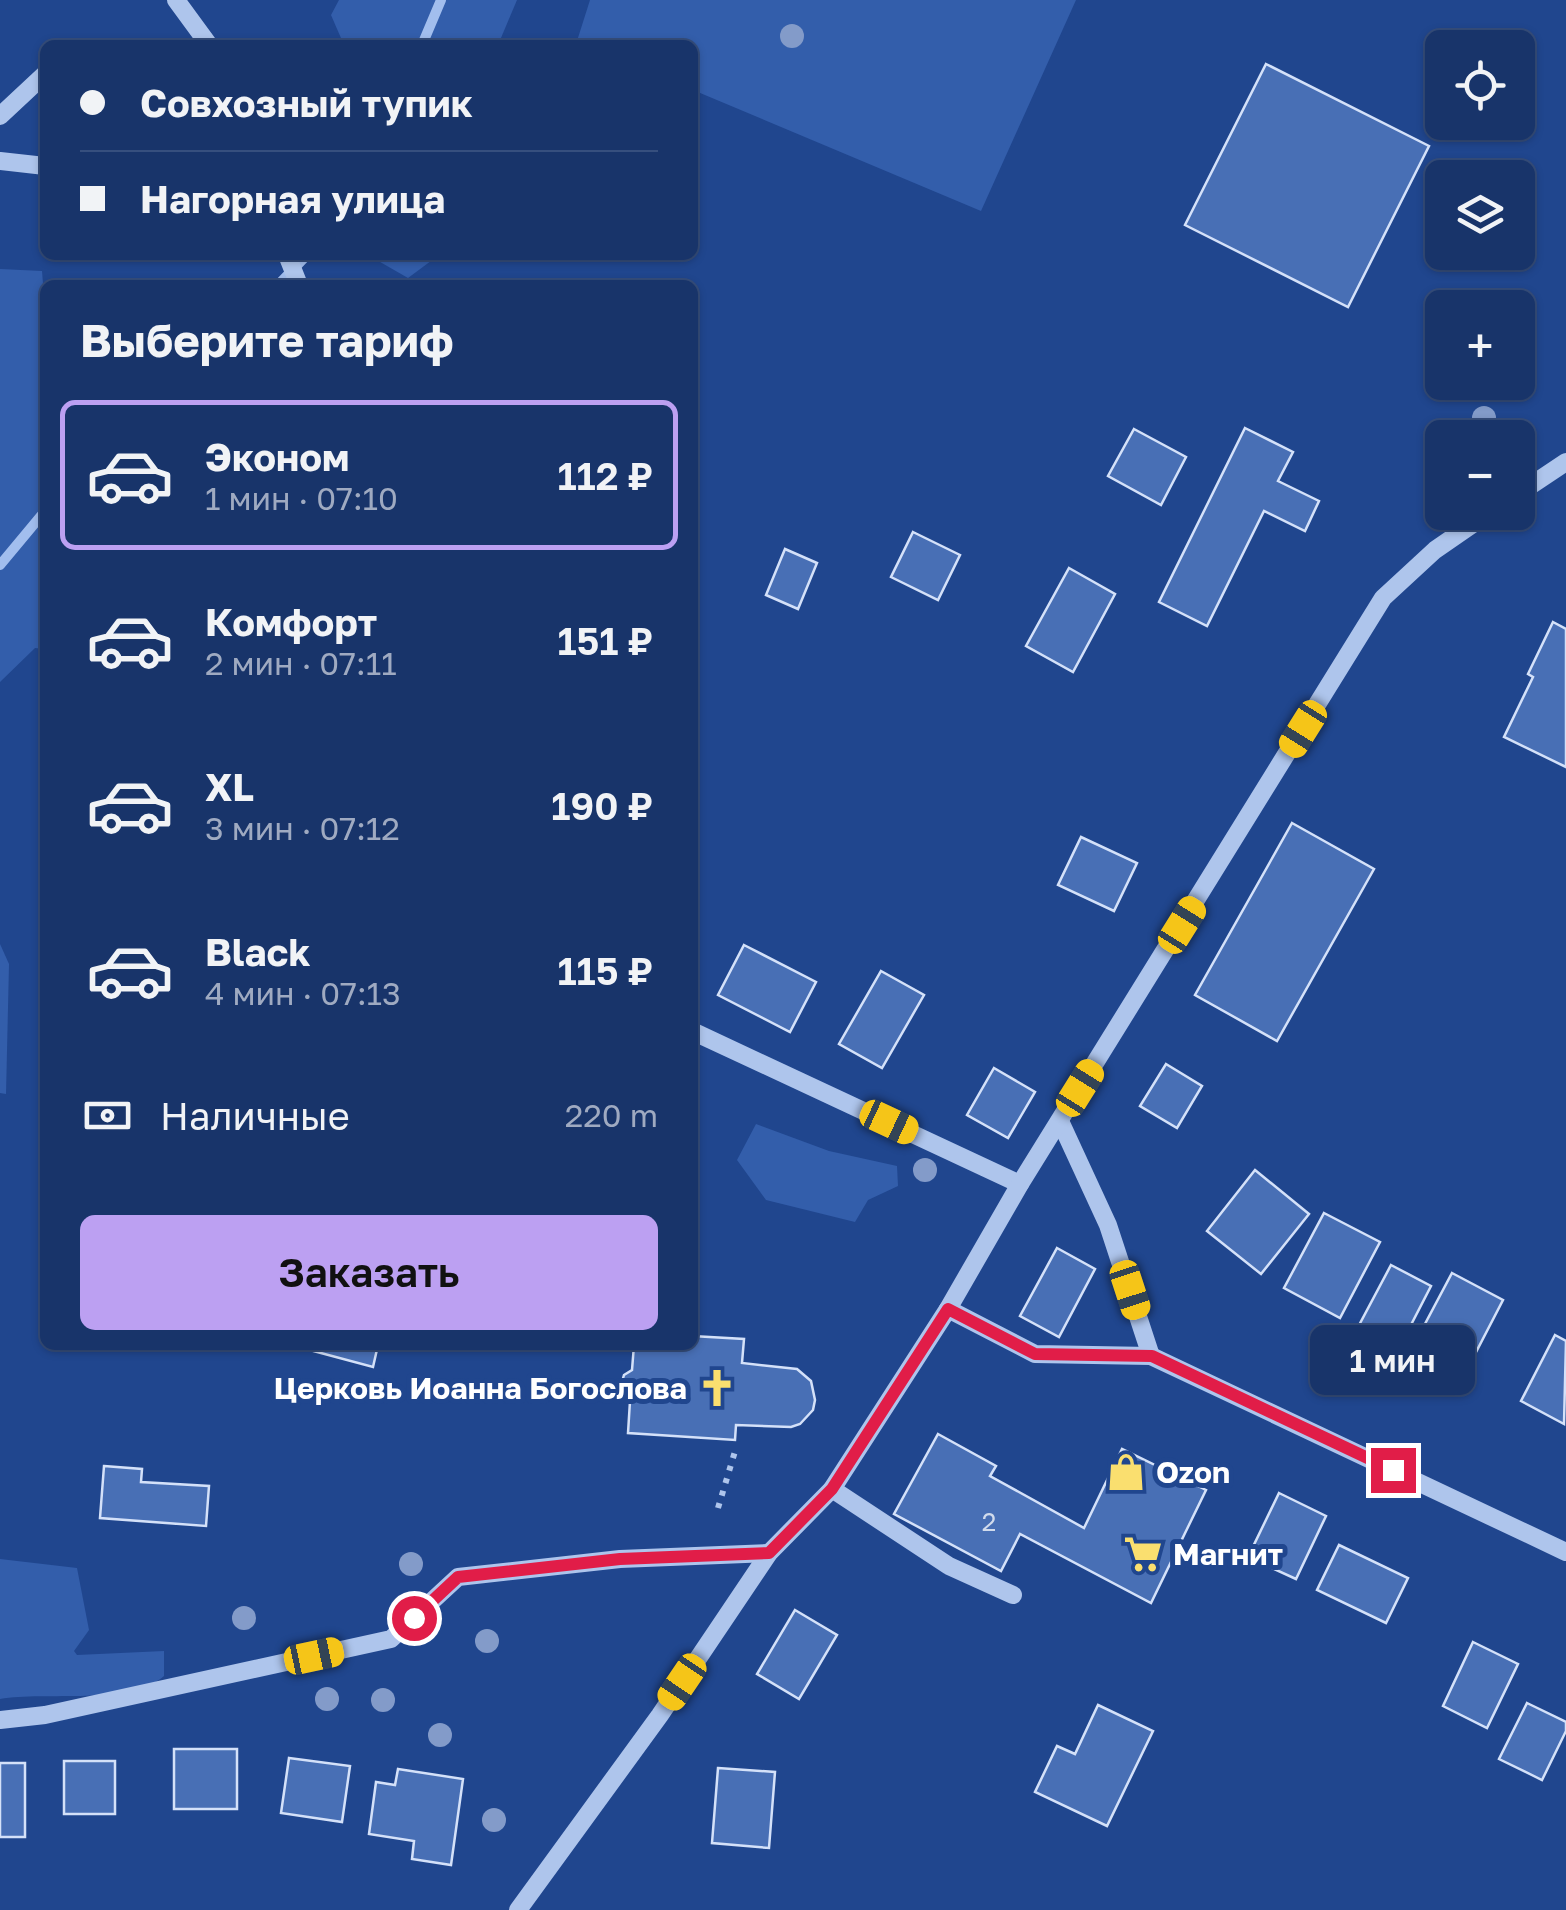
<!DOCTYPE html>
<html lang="ru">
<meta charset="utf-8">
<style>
:root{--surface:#18346a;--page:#253f72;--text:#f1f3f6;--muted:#9faac1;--line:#364f7e;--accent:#bca0f2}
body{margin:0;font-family:"Golos Text",sans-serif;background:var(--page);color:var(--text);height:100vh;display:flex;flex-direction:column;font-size:38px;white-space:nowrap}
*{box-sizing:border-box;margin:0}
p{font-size:32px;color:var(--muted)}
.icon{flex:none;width:55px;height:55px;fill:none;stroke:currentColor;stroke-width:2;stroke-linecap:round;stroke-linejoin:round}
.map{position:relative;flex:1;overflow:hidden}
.sheet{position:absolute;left:40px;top:280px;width:658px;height:1070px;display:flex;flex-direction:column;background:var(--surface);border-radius:15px;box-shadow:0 2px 8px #0004,0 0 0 2px var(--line)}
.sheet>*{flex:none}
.top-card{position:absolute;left:40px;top:40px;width:658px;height:220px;border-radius:15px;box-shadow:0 2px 8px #0004,0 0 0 2px var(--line);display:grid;align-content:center;height:220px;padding:0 40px;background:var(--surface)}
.fabs{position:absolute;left:1425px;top:30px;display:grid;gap:20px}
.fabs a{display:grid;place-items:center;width:110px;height:110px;border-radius:15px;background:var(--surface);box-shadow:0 2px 8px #0004,0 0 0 2px var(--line);font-size:50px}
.end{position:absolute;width:45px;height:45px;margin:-22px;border:12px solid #e11d48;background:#fff;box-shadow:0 0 0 5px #fff}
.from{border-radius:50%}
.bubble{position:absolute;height:70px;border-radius:15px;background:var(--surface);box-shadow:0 2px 8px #0004,0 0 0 2px var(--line);font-size:32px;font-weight:600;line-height:70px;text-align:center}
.car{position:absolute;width:30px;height:60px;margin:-30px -15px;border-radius:12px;box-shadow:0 0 8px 2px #0007;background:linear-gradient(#f5c518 24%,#345 0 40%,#f5c518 0 76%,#345 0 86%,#f5c518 0)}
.top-card b{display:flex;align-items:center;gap:35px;height:95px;font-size:38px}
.top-card b+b{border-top:2px solid var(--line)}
.top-card i{width:25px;height:25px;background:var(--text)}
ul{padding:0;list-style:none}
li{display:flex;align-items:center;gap:30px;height:150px;margin:0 20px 15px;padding:0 20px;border:5px solid transparent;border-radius:15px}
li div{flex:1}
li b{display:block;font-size:38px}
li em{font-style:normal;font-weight:600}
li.current{border-color:var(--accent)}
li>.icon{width:90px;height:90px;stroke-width:1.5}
h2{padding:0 40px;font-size:45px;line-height:120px}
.pay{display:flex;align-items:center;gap:25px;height:110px;padding:0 40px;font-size:38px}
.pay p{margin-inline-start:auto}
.cta{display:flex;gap:20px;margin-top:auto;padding:20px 40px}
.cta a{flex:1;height:115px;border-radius:15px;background:var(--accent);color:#111;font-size:40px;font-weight:600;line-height:115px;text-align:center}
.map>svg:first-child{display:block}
.green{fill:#335eab}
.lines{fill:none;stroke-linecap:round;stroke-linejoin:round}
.stream{stroke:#a2beee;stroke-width:10}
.building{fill:#486fb5;stroke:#d4e1f9;stroke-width:2.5}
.path{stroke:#aec5ec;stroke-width:6;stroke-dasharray:5 8;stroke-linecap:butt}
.minor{stroke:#aec5ec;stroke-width:18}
.tree{fill:#839bc9}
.route{stroke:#e11d48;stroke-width:12}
.labels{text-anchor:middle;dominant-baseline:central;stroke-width:10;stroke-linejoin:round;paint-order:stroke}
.number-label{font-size:25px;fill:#d1dbec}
.poi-label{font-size:30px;font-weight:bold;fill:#fff;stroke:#20468e;text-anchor:start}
</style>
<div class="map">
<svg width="1566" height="1910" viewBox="0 0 1566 1910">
<rect width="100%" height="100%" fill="#20468e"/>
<g class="green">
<polygon points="339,0 517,0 498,45 344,45 331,15"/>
<polygon points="590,0 1076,0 981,211 693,90 692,45 586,45 577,41"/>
<polygon points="368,255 439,255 408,278"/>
<polygon points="0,269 42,271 45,309 45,649 35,648 0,682"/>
<polygon points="0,944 9,964 6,1094 0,1093"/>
<polygon points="756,1124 829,1151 897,1166 898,1186 868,1200 855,1222 766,1200 737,1160"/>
<path d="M0,1559L77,1568L89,1630L74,1651L77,1655L164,1651V1676C130,1706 45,1691 0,1699Z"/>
</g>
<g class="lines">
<g class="stream">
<polyline points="422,45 441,0"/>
<polyline points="278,285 307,255"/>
<polyline points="0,565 45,511"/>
</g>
</g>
<g class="building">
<polygon points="1266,64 1429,146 1348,307 1185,225"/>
<polygon points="1245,428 1293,452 1278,481 1319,501 1305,531 1264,511 1207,626 1159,602"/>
<polygon points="1134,429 1186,457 1161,505 1108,476"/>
<polygon points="913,532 960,555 938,600 891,577"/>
<polygon points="785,549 817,563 798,609 766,595"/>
<polygon points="1069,568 1115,594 1073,672 1026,646"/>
<polygon points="1553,622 1566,629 1566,767 1504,737 1533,677 1528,674"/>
<polygon points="1292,823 1374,869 1277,1041 1195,995"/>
<polygon points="1081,837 1137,863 1114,911 1058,885"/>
<polygon points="744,945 816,982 790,1032 718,995"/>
<polygon points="881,971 924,995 882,1068 839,1044"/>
<polygon points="1166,1064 1202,1086 1177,1128 1140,1106"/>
<polygon points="994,1068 1035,1092 1008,1138 967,1115"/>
<polygon points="1255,1170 1309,1214 1261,1274 1207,1231"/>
<polygon points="1324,1213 1380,1242 1340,1318 1284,1288"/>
<polygon points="1057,1248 1095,1269 1059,1337 1020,1316"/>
<polygon points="1391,1265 1431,1286 1398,1350 1357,1329"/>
<polygon points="1452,1273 1503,1300 1460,1383 1408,1356"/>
<polygon points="1555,1335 1566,1341 1564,1424 1521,1401"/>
<polygon points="692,1336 744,1339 742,1363 797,1369 811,1381 815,1400 813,1410 800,1424 791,1427 736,1425 735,1440 628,1433 630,1401 622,1395 621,1385 624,1375 632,1370 634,1345 692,1345"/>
<polygon points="291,1345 378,1345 373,1367"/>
<polygon points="938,1434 996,1466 990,1476 1084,1528 1122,1449 1206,1490 1151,1603 1020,1534 1001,1571 894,1514"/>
<polygon points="104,1466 142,1469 141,1482 209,1486 206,1526 100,1518"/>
<polygon points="1279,1493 1326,1516 1296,1579 1248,1557"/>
<polygon points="1339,1545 1408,1578 1386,1623 1317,1590"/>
<polygon points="795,1610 837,1635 799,1699 757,1674"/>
<polygon points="1473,1642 1518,1664 1487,1728 1443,1706"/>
<polygon points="1527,1703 1566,1722 1566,1731 1542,1780 1499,1759"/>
<polygon points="1098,1705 1153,1731 1107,1826 1035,1792 1057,1746 1075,1754"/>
<rect x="174" y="1749" width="63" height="60"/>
<polygon points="289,1758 350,1766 342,1822 281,1813"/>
<rect x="64" y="1761" width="51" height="53"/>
<rect x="0" y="1763" width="25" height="74"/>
<polygon points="718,1768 775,1772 769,1848 712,1843"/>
<polygon points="398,1769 463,1779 451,1865 412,1859 414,1841 369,1834 376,1782 395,1785"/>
</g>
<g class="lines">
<polyline class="path" points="718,1508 736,1448"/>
<g class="minor">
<polyline points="176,0 209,45"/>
<polyline points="0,116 45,74"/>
<polyline points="0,161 45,166"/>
<polyline points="287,255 299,285"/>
<polyline points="1518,494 1566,462"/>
<polyline points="692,1031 1020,1184"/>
<polyline points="1060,1121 1108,1225 1151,1356"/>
<polyline points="948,1309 1035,1354 1151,1356 1566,1552"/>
<polyline points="832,1489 949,1566 1013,1595"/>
<polyline points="0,1720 45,1715 391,1639 458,1577 620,1559 769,1553"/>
<polyline points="518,1910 660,1715 769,1553 832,1489 948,1309 1020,1184 1383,598 1435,550 1490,512"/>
</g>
</g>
<g class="tree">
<circle cx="792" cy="36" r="12"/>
<circle cx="1484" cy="418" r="12"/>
<circle cx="925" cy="1170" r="12"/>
<circle cx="411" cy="1564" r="12"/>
<circle cx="244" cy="1618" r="12"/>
<circle cx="487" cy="1641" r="12"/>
<circle cx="327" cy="1699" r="12"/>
<circle cx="383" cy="1700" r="12"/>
<circle cx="440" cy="1735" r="12"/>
<circle cx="494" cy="1820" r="12"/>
</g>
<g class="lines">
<polyline class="route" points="414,1618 458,1577 620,1559 769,1553 832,1489 948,1309 1035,1354 1152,1356 1393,1470"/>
</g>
<defs>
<g id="church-bare" transform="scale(3)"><path d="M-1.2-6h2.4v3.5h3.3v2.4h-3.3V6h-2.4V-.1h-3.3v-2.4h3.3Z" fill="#fadf6f" stroke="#20468e" stroke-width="2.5" paint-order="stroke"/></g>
<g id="shop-bare" transform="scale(3)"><path d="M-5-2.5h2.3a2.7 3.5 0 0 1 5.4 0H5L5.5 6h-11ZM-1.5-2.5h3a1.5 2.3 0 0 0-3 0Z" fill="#fadf6f" stroke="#20468e" stroke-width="2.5" paint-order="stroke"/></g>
<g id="supermarket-bare" transform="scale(3)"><path d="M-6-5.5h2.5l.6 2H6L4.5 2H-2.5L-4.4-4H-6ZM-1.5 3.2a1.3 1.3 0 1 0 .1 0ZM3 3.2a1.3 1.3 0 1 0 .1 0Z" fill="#fadf6f" stroke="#20468e" stroke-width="2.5" paint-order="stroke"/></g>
</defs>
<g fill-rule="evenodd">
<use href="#church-bare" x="717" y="1388"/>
<use href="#shop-bare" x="1126" y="1472"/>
<use href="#supermarket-bare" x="1143" y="1554"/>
</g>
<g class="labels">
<g class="number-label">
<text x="989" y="1521">2</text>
</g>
<g class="poi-label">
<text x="687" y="1388" text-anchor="end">Церковь Иоанна Богослова</text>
<text x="1156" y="1472">Ozon</text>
<text x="1173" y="1554">Магнит</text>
</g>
</g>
</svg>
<div class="fabs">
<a><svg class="icon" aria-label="locate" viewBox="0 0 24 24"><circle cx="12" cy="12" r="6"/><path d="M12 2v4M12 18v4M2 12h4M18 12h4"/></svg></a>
<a><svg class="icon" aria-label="layers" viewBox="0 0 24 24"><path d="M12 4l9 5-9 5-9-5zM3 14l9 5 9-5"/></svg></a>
<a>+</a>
<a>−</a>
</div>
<i class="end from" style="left:414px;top:1618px"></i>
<i class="end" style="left:1393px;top:1470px"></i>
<div class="bubble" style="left:1310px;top:1325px;width:165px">1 мин</div>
<i class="car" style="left:1303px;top:729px;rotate:212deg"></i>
<i class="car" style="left:1182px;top:925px;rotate:32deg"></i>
<i class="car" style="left:1080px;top:1088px;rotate:32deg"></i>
<i class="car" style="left:889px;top:1122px;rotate:115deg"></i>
<i class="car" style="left:1130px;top:1290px;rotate:162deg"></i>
<i class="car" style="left:314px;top:1656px;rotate:78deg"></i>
<i class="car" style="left:682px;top:1682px;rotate:214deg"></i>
<div class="top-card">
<b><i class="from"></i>Совхозный тупик</b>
<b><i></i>Нагорная улица</b>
</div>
<section class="sheet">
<h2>Выберите тариф</h2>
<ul>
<li class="current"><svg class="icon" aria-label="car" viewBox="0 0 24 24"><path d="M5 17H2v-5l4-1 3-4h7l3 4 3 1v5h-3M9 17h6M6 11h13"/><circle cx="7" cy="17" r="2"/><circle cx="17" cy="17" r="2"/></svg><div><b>Эконом</b><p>1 мин · 07:10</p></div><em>112 ₽</em></li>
<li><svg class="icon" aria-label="car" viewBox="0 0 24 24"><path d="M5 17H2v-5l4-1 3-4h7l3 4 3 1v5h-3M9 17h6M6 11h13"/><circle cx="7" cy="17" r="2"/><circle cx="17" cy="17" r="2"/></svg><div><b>Комфорт</b><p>2 мин · 07:11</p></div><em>151 ₽</em></li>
<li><svg class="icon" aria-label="car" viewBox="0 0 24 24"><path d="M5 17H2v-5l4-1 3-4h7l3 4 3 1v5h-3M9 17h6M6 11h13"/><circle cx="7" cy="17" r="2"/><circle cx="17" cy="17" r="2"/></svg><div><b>XL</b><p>3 мин · 07:12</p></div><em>190 ₽</em></li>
<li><svg class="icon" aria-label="car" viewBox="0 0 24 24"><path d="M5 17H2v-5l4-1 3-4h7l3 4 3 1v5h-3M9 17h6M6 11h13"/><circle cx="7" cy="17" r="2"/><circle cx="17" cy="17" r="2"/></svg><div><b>Black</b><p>4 мин · 07:13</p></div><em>115 ₽</em></li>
</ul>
<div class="pay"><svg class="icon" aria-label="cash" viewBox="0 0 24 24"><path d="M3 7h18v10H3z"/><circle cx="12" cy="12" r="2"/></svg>Наличные<p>220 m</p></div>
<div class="cta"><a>Заказать</a></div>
</section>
</div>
